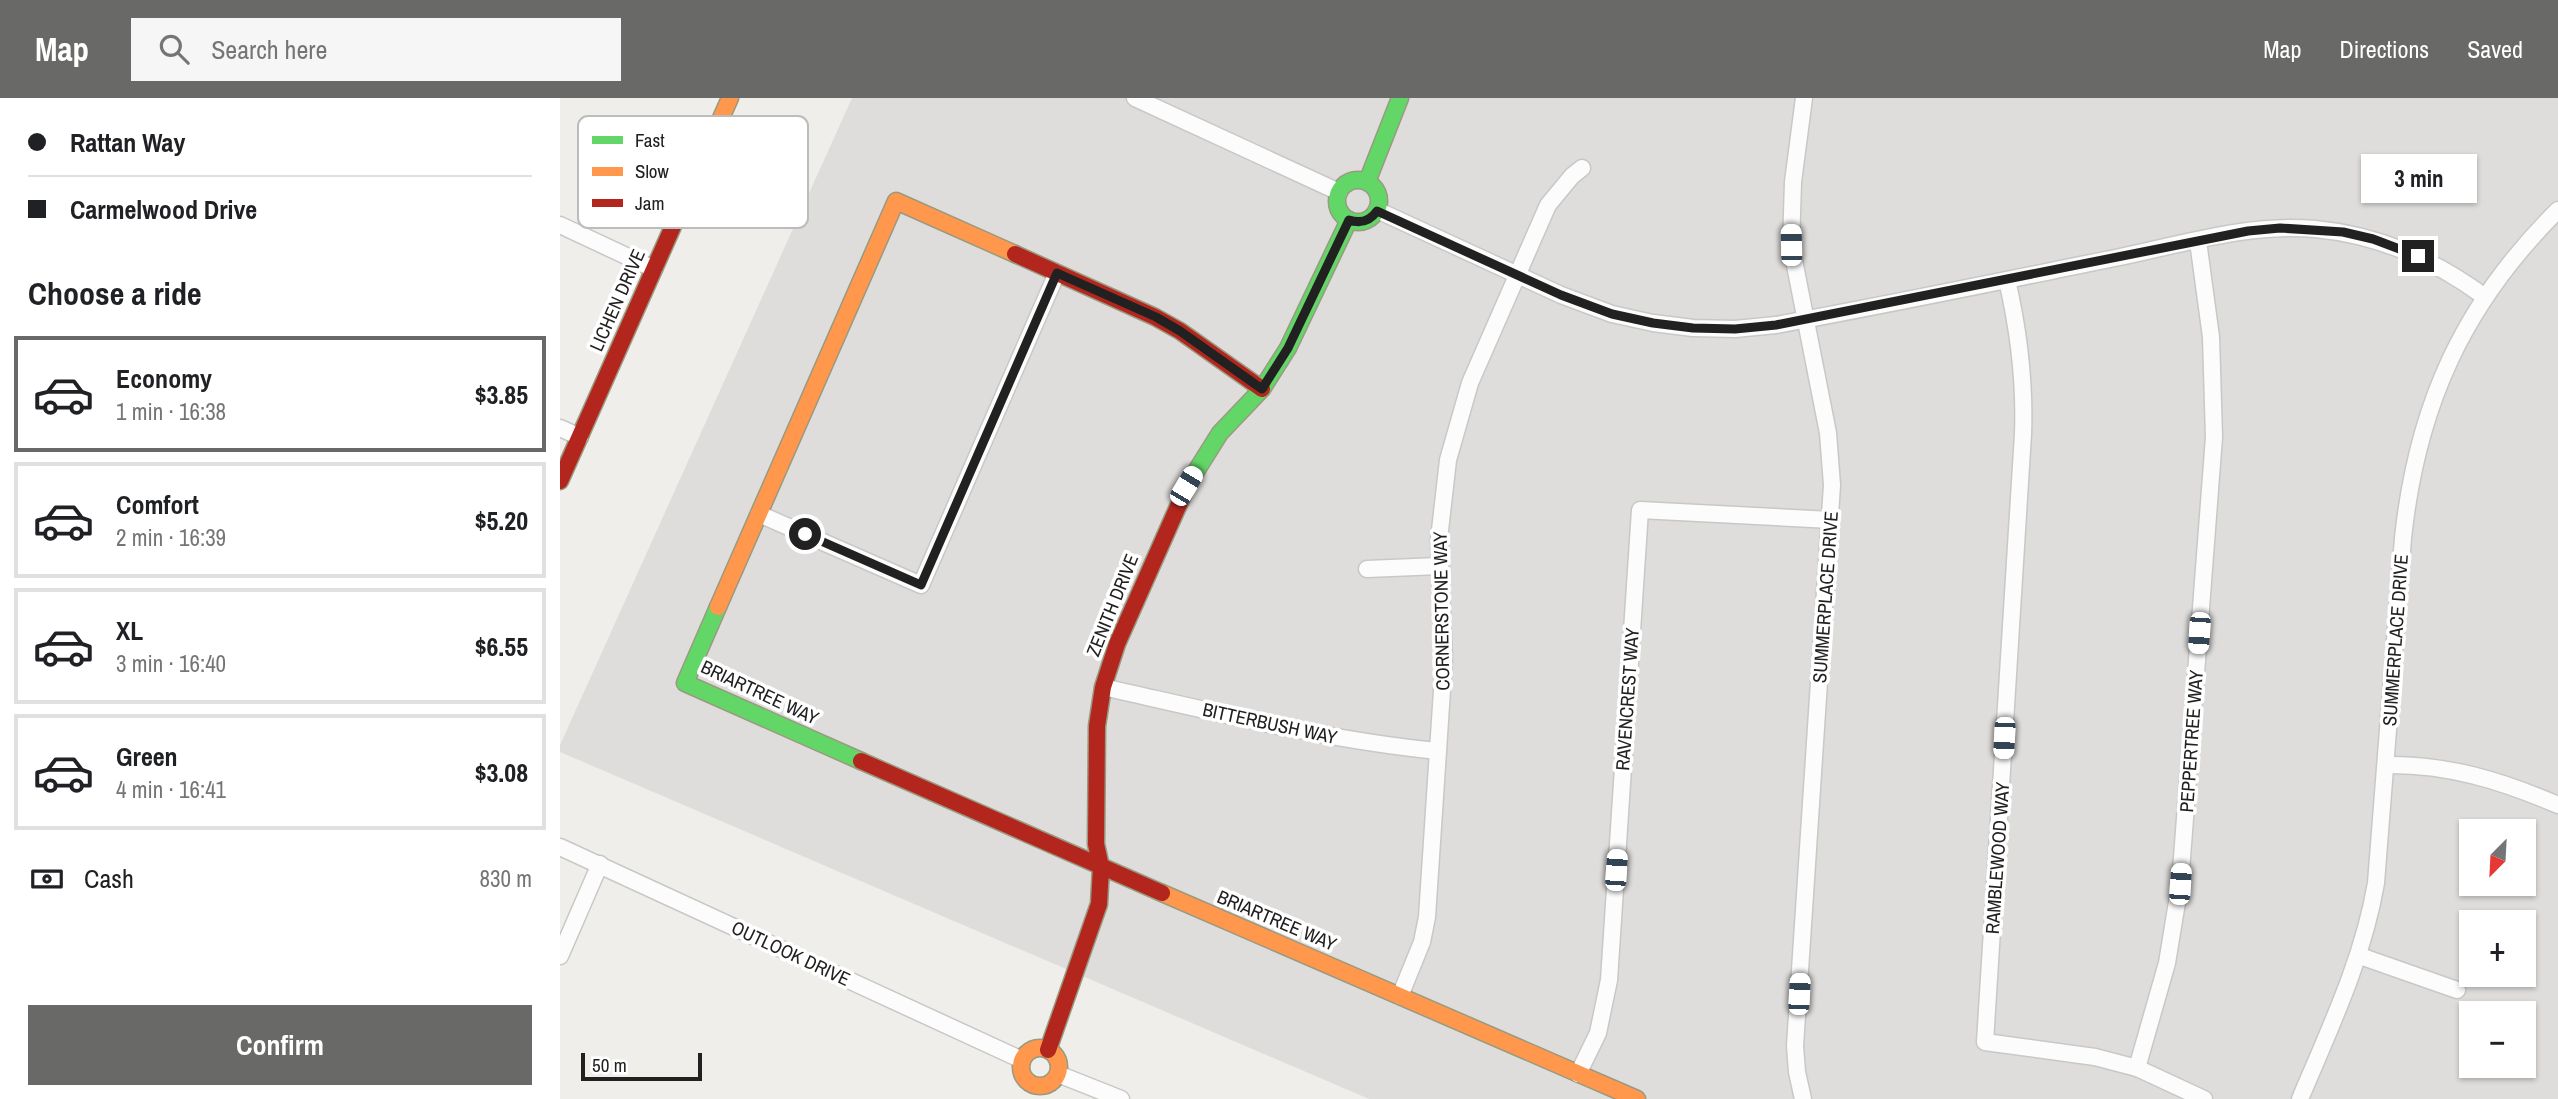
<!DOCTYPE html>
<meta charset="utf-8">
<style>
:root{--surface:#fff;--page:#f6f6f6;--text:#202124;--muted:#757577;--line:#e0e0e0;--accent:#696967}
body{margin:0;font-family:"Archivo Narrow",sans-serif;background:var(--page);color:var(--text);height:100vh;display:flex;flex-direction:column;font-size:26px;white-space:nowrap}
*{box-sizing:border-box;margin:0}
p{font-size:23px;color:var(--muted)}
.icon{flex:none;width:38px;height:38px;fill:none;stroke:currentColor;stroke-width:2;stroke-linecap:round;stroke-linejoin:round}
.map{position:relative;flex:1;overflow:hidden}
.sheet{display:flex;flex-direction:column;background:var(--surface);width:560px}
.sheet>*{flex:none}
.top-card{display:grid;align-content:center;height:154px;padding:0 28px;background:var(--surface)}
.needle{width:46px;rotate:204deg}
.fabs{position:absolute;left:1899px;top:721px;display:grid;gap:14px}
.fabs a{display:grid;place-items:center;width:77px;height:77px;border-radius:0px;background:var(--surface);box-shadow:0 2px 5px #0004;font-size:35px}
.scale{position:absolute;left:21px;bottom:18px;width:121px;box-sizing:border-box;padding-left:7px;border:4px solid #212121;border-top:0;font-size:19px;line-height:24px;white-space:nowrap;color:#212121;-webkit-text-stroke:5px #fff;paint-order:stroke}
.end{position:absolute;width:32px;height:32px;margin:-16px;border:9px solid #212121;background:#fff;box-shadow:0 0 0 4px #fff}
.from{border-radius:50%}
.bubble{position:absolute;height:49px;border-radius:0px;background:var(--surface);box-shadow:0 2px 5px #0004;font-size:23px;font-weight:800;line-height:49px;text-align:center}
.car{position:absolute;width:21px;height:42px;margin:-21px -10px;border-radius:9px;box-shadow:0 0 5px 2px #0007;background:linear-gradient(#fff 24%,#345 0 40%,#fff 0 76%,#345 0 86%,#fff 0)}
.top-card b{display:flex;align-items:center;gap:24px;height:66px;font-size:26px}
.top-card b+b{border-top:2px solid var(--line)}
.top-card i{width:18px;height:18px;background:var(--text)}
ul{padding:0;list-style:none}
li{display:flex;align-items:center;gap:21px;height:116px;margin:0 14px 10px;padding:0 14px;border:4px solid var(--line);border-radius:0px}
li div{flex:1}
li b{display:block;font-size:26px}
li em{font-style:normal;font-weight:800}
li.selected{border-color:var(--accent)}
li>.icon{width:63px;height:63px;stroke-width:1.5}
h2{padding:0 28px;font-size:32px;line-height:84px}
.pay{display:flex;align-items:center;gap:18px;height:77px;padding:0 28px;font-size:26px}
.pay p{margin-inline-start:auto}
.cta{display:flex;gap:14px;margin-top:auto;padding:14px 28px}
.cta a{flex:1;height:80px;border-radius:0px;background:var(--accent);color:#fff;font-size:28px;font-weight:800;line-height:80px;text-align:center}
header{display:flex;align-items:center;gap:42px;box-sizing:border-box;height:98px;padding:0 35px;background:var(--accent);color:#fff}
header strong{font-size:33px}
nav{display:flex;gap:38px;margin-inline-start:auto;font-size:24px}
.search{width:490px;height:63px;background:var(--page);display:flex;align-items:center;gap:18px;box-sizing:border-box;padding:0 24px;border-radius:0px;color:var(--muted);font-size:26px}
main{display:flex;flex:1;min-height:0}
.map>svg:first-child{display:block}
.residential{fill:#dfdddb;fill-rule:evenodd}
.lines{fill:none;stroke-linecap:round;stroke-linejoin:round}
.street-casing{stroke:#c8c8c6;stroke-width:19}
.fast-casing{stroke:#999a80;stroke-width:19}
.slow-casing{stroke:#999a80;stroke-width:19}
.jam-casing{stroke:#999a80;stroke-width:19}
.street{stroke:#fdfcfc;stroke-width:16}
.fast{stroke:#63d668;stroke-width:16}
.slow{stroke:#ff974d;stroke-width:16}
.jam{stroke:#b3261e;stroke-width:16}
.route{stroke:#212121;stroke-width:9}
.labels{text-anchor:middle;dominant-baseline:central;stroke-width:7;stroke-linejoin:round;paint-order:stroke}
.street-label{font-size:19px;fill:#212121;stroke:#fff}
.key{fill:#fff;stroke:#bcbcbc;stroke-width:2}
.key-label{font-size:19px;fill:#212121}
</style>
<header>
<strong>Map</strong>
<div class="search"><svg class="icon" aria-label="search" viewBox="0 0 24 24"><circle cx="10" cy="10" r="6"/><path d="M15 15l6 6"/></svg>Search here</div>
<nav><a>Map</a><a>Directions</a><a>Saved</a></nav>
</header>
<main>
<section class="sheet">
<div class="top-card">
<b><i class="from"></i>Rattan Way</b>
<b><i></i>Carmelwood Drive</b>
</div>
<h2>Choose a ride</h2>
<ul>
<li class="selected"><svg class="icon" aria-label="car" viewBox="0 0 24 24"><path d="M5 17H2v-5l4-1 3-4h7l3 4 3 1v5h-3M9 17h6M6 11h13"/><circle cx="7" cy="17" r="2"/><circle cx="17" cy="17" r="2"/></svg><div><b>Economy</b><p>1 min · 16:38</p></div><em>$3.85</em></li>
<li><svg class="icon" aria-label="car" viewBox="0 0 24 24"><path d="M5 17H2v-5l4-1 3-4h7l3 4 3 1v5h-3M9 17h6M6 11h13"/><circle cx="7" cy="17" r="2"/><circle cx="17" cy="17" r="2"/></svg><div><b>Comfort</b><p>2 min · 16:39</p></div><em>$5.20</em></li>
<li><svg class="icon" aria-label="car" viewBox="0 0 24 24"><path d="M5 17H2v-5l4-1 3-4h7l3 4 3 1v5h-3M9 17h6M6 11h13"/><circle cx="7" cy="17" r="2"/><circle cx="17" cy="17" r="2"/></svg><div><b>XL</b><p>3 min · 16:40</p></div><em>$6.55</em></li>
<li><svg class="icon" aria-label="car" viewBox="0 0 24 24"><path d="M5 17H2v-5l4-1 3-4h7l3 4 3 1v5h-3M9 17h6M6 11h13"/><circle cx="7" cy="17" r="2"/><circle cx="17" cy="17" r="2"/></svg><div><b>Green</b><p>4 min · 16:41</p></div><em>$3.08</em></li>
</ul>
<div class="pay"><svg class="icon" aria-label="cash" viewBox="0 0 24 24"><path d="M3 7h18v10H3z"/><circle cx="12" cy="12" r="2"/></svg>Cash<p>830 m</p></div>
<div class="cta"><a>Confirm</a></div>
</section>
<div class="map">
<svg width="1998" height="1001" viewBox="0 0 1998 1001">
<rect width="100%" height="100%" fill="#f0eeea"/>
<path class="residential" d="M292,0H1998V1001H809L0,654V647ZM1911,733H1964V786H1911ZM1911,824H1964V877H1911ZM1911,915H1964V968H1911Z"/>
<g class="lines">
<g class="street-casing">
<g id="street">
<polyline points="575,0 779,94"/>
<path d="M817,112L1001,197L1052,216L1093,225L1133,230L1175,231L1216,227C1331,206 1446,182 1560,159C1623,146 1690,125 1755,131C1819,137 1873,161 1925,199"/>
<polyline points="0,127 94,171"/>
<path d="M1447,182C1459,234 1465,283 1463,336L1425,944L1535,959L1577,970L1644,1001"/>
<polyline points="0,330 20,339"/>
<polyline points="199,416 361,487 497,175"/>
<polyline points="807,471 879,468"/>
<path d="M543,589C655,614 765,642 878,653"/>
<path d="M1826,667C1888,666 1942,683 1998,707"/>
<polyline points="0,749 462,962"/>
<polyline points="0,858 40,766"/>
<polyline points="1800,858 1897,892"/>
<polyline points="840,898 862,844 867,819 884,562 879,441 888,362 910,285 988,107 1012,78 1022,70"/>
<polyline points="1577,970 1607,865 1620,786 1654,339 1651,239 1638,143"/>
<polyline points="498,976 561,1001"/>
<polyline points="1018,976 1038,935 1049,882 1080,412 1271,422"/>
<polyline points="1243,1001 1237,974 1235,948 1272,387 1268,335 1231,147 1233,84 1244,0"/>
<path d="M1740,1001C1770,930 1803,861 1816,785L1843,440C1857,308 1903,206 1998,112"/>
</g>
</g>
<g class="fast-casing">
<g id="fast">
<circle cx="798" cy="103" r="21"/>
<polyline points="807,84 840,0"/>
<polyline points="628,386 660,335 702,291 728,250 789,122"/>
<polyline points="158,509 125,585 301,663"/>
</g>
</g>
<g class="slow-casing">
<g id="slow">
<polyline points="118,117 170,0"/>
<polyline points="158,509 336,103 455,156"/>
<polyline points="602,795 1077,1001"/>
<circle cx="480" cy="969" r="19"/>
</g>
</g>
<g class="jam-casing">
<g id="jam">
<polyline points="455,156 595,219 620,233 702,291"/>
<polyline points="0,383 118,117"/>
<polyline points="301,663 602,795"/>
<polyline points="488,952 539,806 541,769 536,746 537,628 543,589 557,546 628,386"/>
</g>
</g>
<use href="#street" class="street"/>
<use href="#fast" class="fast"/>
<use href="#slow" class="slow"/>
<use href="#jam" class="jam"/>
</g>
<g class="lines">
<path class="route" d="M245,436L361,487L497,175L596,219L620,233L702,291L728,250L789,122C801,126 810,123 817,113L1001,197L1052,216L1093,225L1133,230L1175,231L1216,227L1688,133L1720,130L1783,134L1813,141L1858,158"/>
</g>
<g class="labels">
<g class="street-label">
<text transform="translate(57 202) rotate(-66)">LICHEN DRIVE</text>
<text transform="translate(1265 499) rotate(-86)">SUMMERPLACE DRIVE</text>
<text transform="translate(552 507) rotate(-68)">ZENITH DRIVE</text>
<text transform="translate(881 513) rotate(-91)">CORNERSTONE WAY</text>
<text transform="translate(1835 542) rotate(-86)">SUMMERPLACE DRIVE</text>
<text transform="translate(200 594) rotate(25)">BRIARTREE WAY</text>
<text transform="translate(1067 601) rotate(-86)">RAVENCREST WAY</text>
<text transform="translate(710 625) rotate(12)">BITTERBUSH WAY</text>
<text transform="translate(1631 643) rotate(-86)">PEPPERTREE WAY</text>
<text transform="translate(1437 760) rotate(-86)">RAMBLEWOOD WAY</text>
<text transform="translate(717 822) rotate(23)">BRIARTREE WAY</text>
<text transform="translate(231 855) rotate(25)">OUTLOOK DRIVE</text>
</g>
</g>
<rect x="18" y="18" width="230" height="112" rx="10" class="key"/>
<rect x="32" y="38" width="31" height="8" fill="#63d668"/>
<rect x="32" y="69" width="31" height="9" fill="#ff974d"/>
<rect x="32" y="101" width="31" height="8" fill="#b3261e"/>
<g class="key-label">
<text x="75" y="49">Fast</text>
<text x="75" y="80">Slow</text>
<text x="75" y="112">Jam</text>
</g>
</svg>
<div class="fabs">
<a><svg class="needle" viewBox="-14 -14 28 28"><path d="M0-13l5 13h-10z" fill="#e53935"/><path d="M0 13l5-13h-10z" fill="#757577"/></svg></a>
<a>+</a>
<a>−</a>
</div>
<div class="scale">50 m</div>
<i class="end from" style="left:245px;top:436px"></i>
<i class="end" style="left:1858px;top:158px"></i>
<div class="bubble" style="left:1801px;top:56px;width:116px">3 min</div>
<i class="car" style="left:1231px;top:147px;rotate:359deg"></i>
<i class="car" style="left:626px;top:388px;rotate:31deg"></i>
<i class="car" style="left:1639px;top:535px;rotate:184deg"></i>
<i class="car" style="left:1444px;top:640px;rotate:183deg"></i>
<i class="car" style="left:1056px;top:772px;rotate:4deg"></i>
<i class="car" style="left:1620px;top:786px;rotate:4deg"></i>
<i class="car" style="left:1239px;top:896px;rotate:3deg"></i>
</div>
</main>
